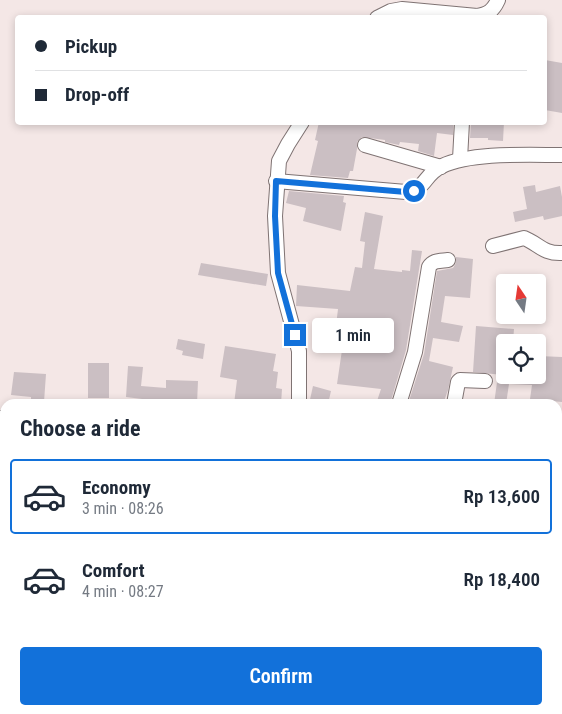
<!DOCTYPE html>
<meta charset="utf-8">
<style>
:root{--surface:#fff;--page:#f2f2f3;--text:#1f2937;--muted:#747a83;--line:#e0e1e3;--accent:#1271da}
body{margin:0;font-family:"Roboto Condensed",sans-serif;background:var(--page);color:var(--text);height:100vh;display:flex;flex-direction:column;font-size:19px;white-space:nowrap}
*{box-sizing:border-box;margin:0}
p{font-size:16px;color:var(--muted)}
.icon{flex:none;width:28px;height:28px;fill:none;stroke:currentColor;stroke-width:2;stroke-linecap:round;stroke-linejoin:round}
.map{position:relative;flex:1;overflow:hidden}
.sheet{position:absolute;left:0px;top:399px;width:562px;height:316px;display:flex;flex-direction:column;background:var(--surface);border-radius:15px 15px 0 0;box-shadow:0 2px 8px #0003}
.sheet>*{flex:none}
.guide{position:absolute;left:15px;top:15px;width:532px;height:110px;border-radius:5px;box-shadow:0 2px 8px #0003;display:grid;align-content:center;height:110px;padding:0 20px;background:var(--surface)}
.needle{width:32px;rotate:347deg}
.controls{position:absolute;left:496px;top:274px;display:grid;gap:10px}
.controls a{display:grid;place-items:center;width:50px;height:50px;border-radius:5px;background:var(--surface);box-shadow:0 2px 8px #0003;font-size:25px}
.end{position:absolute;width:22px;height:22px;margin:-11px;border:6px solid #1271da;background:#fff;box-shadow:0 0 0 2px #fff}
.from{border-radius:50%}
.bubble{position:absolute;height:35px;border-radius:5px;background:var(--surface);box-shadow:0 2px 8px #0003;font-size:16px;font-weight:600;line-height:35px;text-align:center}
.guide b{display:flex;align-items:center;gap:18px;height:48px;font-size:19px}
.guide b+b{border-top:1px solid var(--line)}
.guide i{width:12px;height:12px;background:var(--text)}
ul{padding:0;list-style:none}
li{display:flex;align-items:center;gap:15px;height:75px;margin:0 10px 8px;padding:0 10px;border:2px solid transparent;border-radius:5px}
li div{flex:1}
li b{display:block;font-size:19px}
li em{font-style:normal;font-weight:600}
li.selected{border-color:var(--accent)}
li>.icon{width:45px;height:45px;stroke-width:1.5}
h2{padding:0 20px;font-size:22px;line-height:60px}
.action{display:flex;gap:10px;margin-top:auto;padding:10px 20px}
.action a{flex:1;height:58px;border-radius:5px;background:var(--accent);color:#fff;font-size:20px;font-weight:600;line-height:58px;text-align:center}
.map>svg:first-child{display:block}
.building{fill:#cbbfc3}
.lines{fill:none;stroke-linecap:round;stroke-linejoin:round}
.minor-casing{stroke:#7f7373;stroke-width:16}
.minor{stroke:#fff;stroke-width:14}
.route{stroke:#1271da;stroke-width:6}
</style>
<div class="map">
<svg width="562" height="714" viewBox="0 0 562 714">
<rect width="100%" height="100%" fill="#f4e7e6"/>
<g class="building">
<polygon points="545,60 562,63 562,113 545,110"/>
<polygon points="319,122 453,122 453,135 437,133 434,156 418,151 419,144 400,142 399,145 385,142 385,140 362,137 357,142 357,149 353,171 350,171 348,178 310,175 318,141 315,140"/>
<polygon points="471,122 504,122 503,141 488,140 488,138 470,138"/>
<polygon points="535,185 536,192 560,186 562,197 562,216 544,220 543,216 515,222 513,212 527,209 523,187"/>
<polygon points="289,191 344,196 343,202 346,203 341,231 303,221 306,208 286,203"/>
<polygon points="365,212 383,216 374,269 402,272 402,270 410,271 412,250 422,251 406,350 390,404 376,404 381,389 337,384 342,350 313,347 315,331 335,334 338,309 296,306 297,285 350,291 355,267 362,268 365,242 360,241"/>
<polygon points="456,257 473,259 470,298 445,296 441,322 463,326 459,342 433,338 429,361 453,367 448,390 443,404 408,404 424,354 437,271 453,268 456,263"/>
<polygon points="201,263 268,274 266,286 198,275"/>
<polygon points="476,326 514,329 513,342 505,342 505,375 538,375 538,356 562,357 562,402 530,399 532,385 509,384 506,404 494,404 498,375 503,375 473,372"/>
<polygon points="178,339 205,344 203,359 182,355 183,351 176,349"/>
<polygon points="225,346 276,354 273,371 278,372 276,388 282,389 281,404 234,404 237,380 220,377"/>
<rect x="88" y="363" width="21" height="35"/>
<polygon points="128,366 143,367 141,386 166,388 166,380 198,381 197,404 141,404 142,399 126,397"/>
<polygon points="14,372 46,374 44,402 31,402 31,397 11,395"/>
<polygon points="313,386 331,391 328,404 309,404"/>
</g>
<g class="lines">
<g class="minor-casing">
<g id="minor">
<path d="M377,18L391,11L402,9L477,16C488,14 493,11 498,0"/>
<polyline points="365,145 441,167"/>
<polyline points="460,159 462,122"/>
<path d="M276,181L406,192C428,188 423,175 442,166C472,152 528,155 562,155"/>
<path d="M493,246L524,238C539,244 543,254 562,253"/>
<polyline points="299,404 299,351 278,273 275,216 279,161 288,144 302,122"/>
<path d="M399,404L415,352L429,267C433,260 440,261 448,260"/>
<polyline points="454,404 458,382 460,380 485,381"/>
<polyline points="0,418 5,418"/>
<polyline points="558,495 562,496"/>
<polyline points="0,699 5,701"/>
<polyline points="45,710 61,714"/>
<polyline points="468,710 468,714"/>
<polyline points="219,714 220,710"/>
</g>
</g>
<use href="#minor" class="minor"/>
</g>
<g class="lines">
<polyline class="route" points="295,335 278,273 275,216 276,181 406,192 414,191"/>
</g>
</svg>
<div class="controls">
<a><svg class="needle" viewBox="-14 -14 28 28"><path d="M0-13l5 13h-10z" fill="#e53935"/><path d="M0 13l5-13h-10z" fill="#747a83"/></svg></a>
<a><svg class="icon" aria-label="locate" viewBox="0 0 24 24"><circle cx="12" cy="12" r="6"/><path d="M12 2v4M12 18v4M2 12h4M18 12h4"/></svg></a>
</div>
<i class="end from" style="left:414px;top:191px"></i>
<i class="end" style="left:295px;top:335px"></i>
<div class="bubble" style="left:312px;top:318px;width:82px">1 min</div>
<div class="guide">
<b><i class="from"></i>Pickup</b>
<b><i></i>Drop-off</b>
</div>
<section class="sheet">
<h2>Choose a ride</h2>
<ul>
<li class="selected"><svg class="icon" aria-label="car" viewBox="0 0 24 24"><path d="M5 17H2v-5l4-1 3-4h7l3 4 3 1v5h-3M9 17h6M6 11h13"/><circle cx="7" cy="17" r="2"/><circle cx="17" cy="17" r="2"/></svg><div><b>Economy</b><p>3 min · 08:26</p></div><em>Rp 13,600</em></li>
<li><svg class="icon" aria-label="car" viewBox="0 0 24 24"><path d="M5 17H2v-5l4-1 3-4h7l3 4 3 1v5h-3M9 17h6M6 11h13"/><circle cx="7" cy="17" r="2"/><circle cx="17" cy="17" r="2"/></svg><div><b>Comfort</b><p>4 min · 08:27</p></div><em>Rp 18,400</em></li>
</ul>
<div class="action"><a>Confirm</a></div>
</section>
</div>
